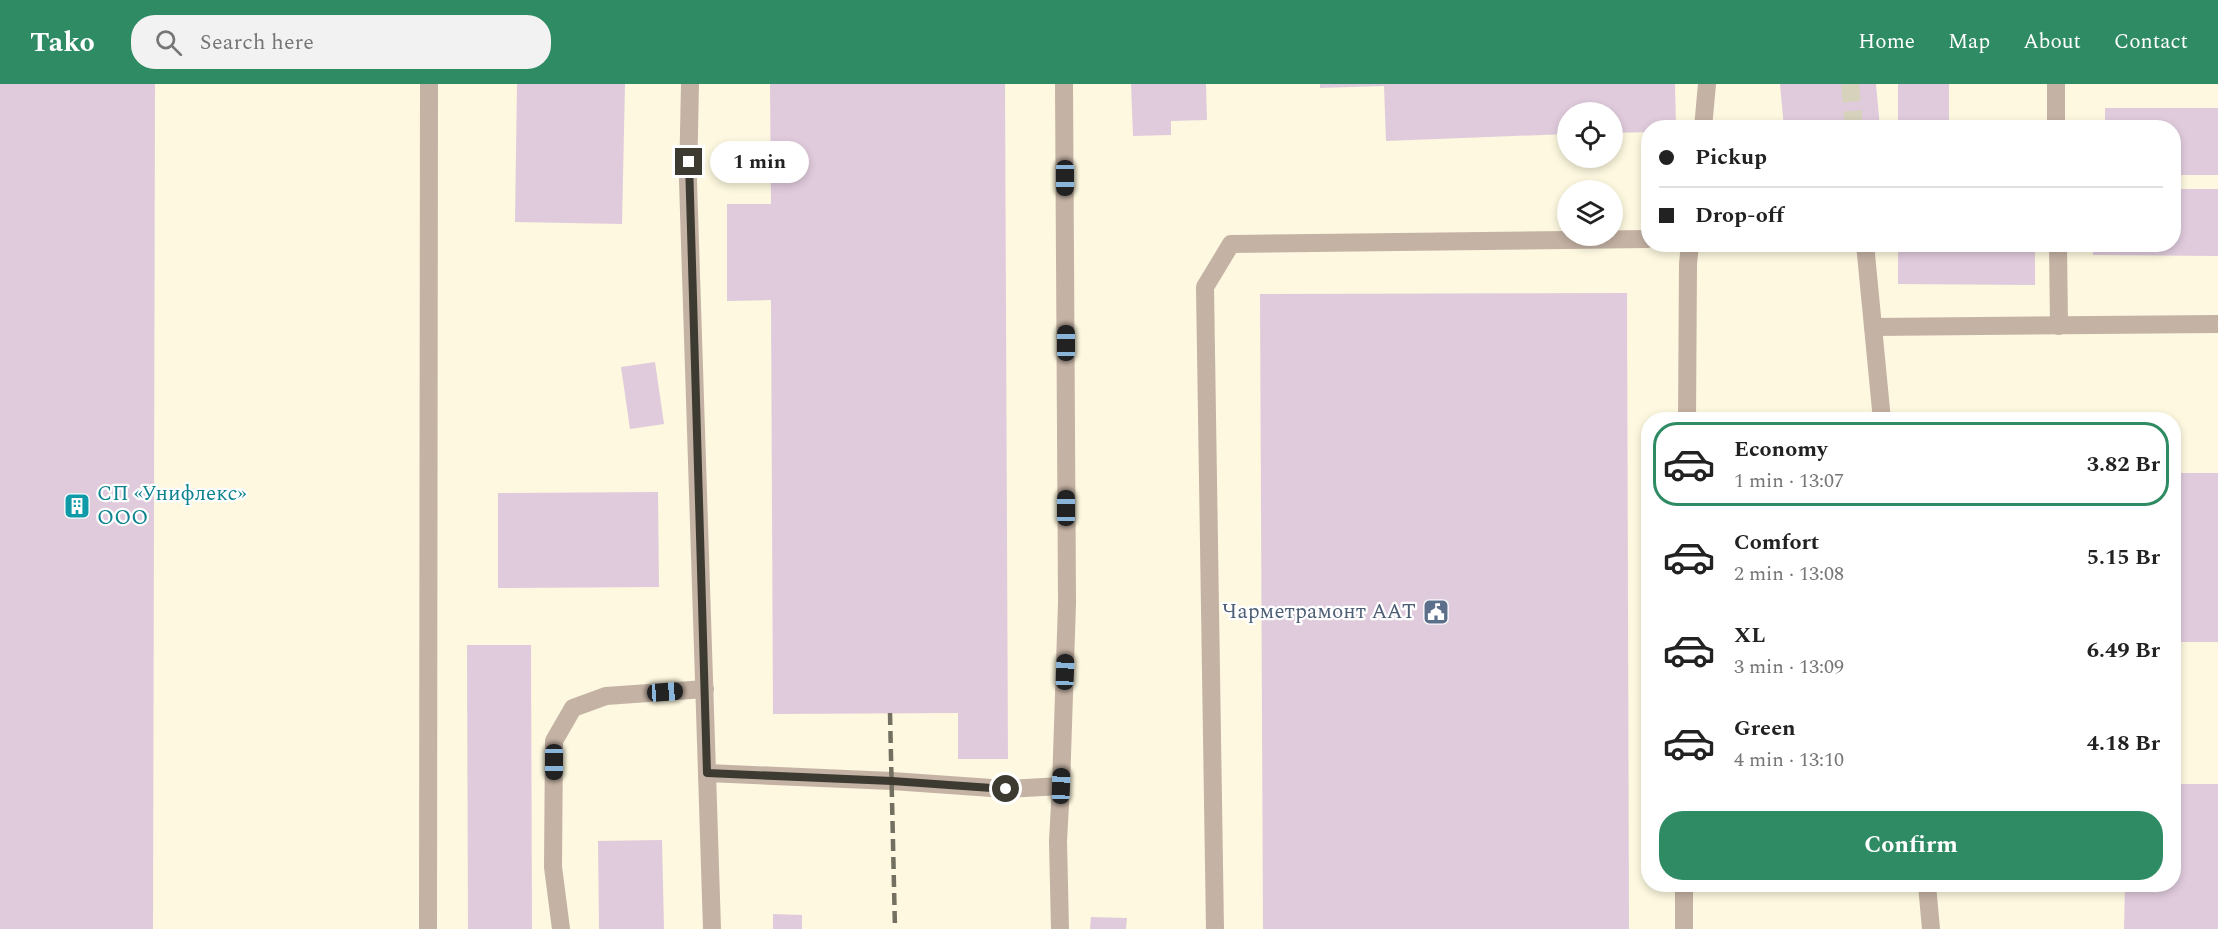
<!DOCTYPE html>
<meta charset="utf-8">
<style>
:root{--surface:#fff;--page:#f2f2f2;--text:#222;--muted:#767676;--line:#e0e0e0;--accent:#2e8b63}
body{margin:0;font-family:Spectral,serif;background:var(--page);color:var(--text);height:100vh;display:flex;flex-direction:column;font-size:22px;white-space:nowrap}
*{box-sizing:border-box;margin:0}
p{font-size:20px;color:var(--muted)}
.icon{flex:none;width:33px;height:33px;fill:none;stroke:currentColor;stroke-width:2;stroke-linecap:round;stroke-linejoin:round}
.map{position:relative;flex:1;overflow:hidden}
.panel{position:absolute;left:1641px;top:328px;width:540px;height:480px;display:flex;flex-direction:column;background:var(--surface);border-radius:24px;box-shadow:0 3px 9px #0003}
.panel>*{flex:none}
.hud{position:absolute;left:1641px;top:36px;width:540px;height:132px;border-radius:24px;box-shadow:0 3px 9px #0003;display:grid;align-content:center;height:132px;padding:0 18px;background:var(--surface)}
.tools{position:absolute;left:1557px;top:18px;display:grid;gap:12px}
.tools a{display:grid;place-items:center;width:66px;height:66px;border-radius:50%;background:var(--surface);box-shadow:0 3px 9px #0003;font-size:30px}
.end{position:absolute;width:27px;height:27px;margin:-14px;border:8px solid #3d3b31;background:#fff;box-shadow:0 0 0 3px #fff}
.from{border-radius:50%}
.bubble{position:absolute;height:42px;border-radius:21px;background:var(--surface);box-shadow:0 3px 9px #0003;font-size:20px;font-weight:700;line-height:42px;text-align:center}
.car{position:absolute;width:18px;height:36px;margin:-18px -9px;border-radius:8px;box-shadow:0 0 4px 2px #0007;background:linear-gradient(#222 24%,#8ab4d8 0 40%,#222 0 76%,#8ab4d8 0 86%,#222 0)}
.hud b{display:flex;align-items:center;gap:21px;height:57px;font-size:22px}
.hud b+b{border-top:2px solid var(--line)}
.hud i{width:15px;height:15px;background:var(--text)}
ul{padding:10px 0 0;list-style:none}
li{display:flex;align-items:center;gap:18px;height:84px;margin:0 12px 9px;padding:0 6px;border:3px solid transparent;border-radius:24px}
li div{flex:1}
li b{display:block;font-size:22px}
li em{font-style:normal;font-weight:700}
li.current{border-color:var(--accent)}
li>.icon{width:54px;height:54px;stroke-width:1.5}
.button{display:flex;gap:12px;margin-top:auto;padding:12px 18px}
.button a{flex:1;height:69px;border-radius:24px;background:var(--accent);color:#fff;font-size:24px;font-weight:700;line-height:69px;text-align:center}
header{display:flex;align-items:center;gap:36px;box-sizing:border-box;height:84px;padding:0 30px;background:var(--accent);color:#fff}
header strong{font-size:28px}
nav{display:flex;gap:33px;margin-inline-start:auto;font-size:21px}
.search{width:420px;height:54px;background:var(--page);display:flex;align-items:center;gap:15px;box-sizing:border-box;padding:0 21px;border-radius:24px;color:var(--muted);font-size:22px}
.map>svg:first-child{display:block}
.building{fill:#e0cbdc}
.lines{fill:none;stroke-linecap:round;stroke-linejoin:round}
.minor-tunnel{stroke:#d7d2bc;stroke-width:18;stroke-dasharray:18 9;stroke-linecap:butt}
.minor{stroke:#c4b2a4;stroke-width:18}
.rail{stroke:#737062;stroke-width:4.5;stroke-dasharray:12 6;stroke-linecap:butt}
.route{stroke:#3d3b31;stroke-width:8}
.labels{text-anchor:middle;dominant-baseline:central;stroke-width:4.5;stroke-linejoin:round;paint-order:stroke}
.culture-label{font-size:21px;fill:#0d838f;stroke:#fff;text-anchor:start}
.service-label{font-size:21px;fill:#4e5e75;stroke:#fff;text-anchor:end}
</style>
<header>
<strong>Tako</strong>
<div class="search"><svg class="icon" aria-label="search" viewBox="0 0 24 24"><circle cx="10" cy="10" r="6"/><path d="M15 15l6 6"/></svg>Search here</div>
<nav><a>Home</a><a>Map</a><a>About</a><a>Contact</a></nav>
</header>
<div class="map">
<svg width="2218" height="845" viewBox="0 0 2218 845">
<rect width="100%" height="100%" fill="#fdf8df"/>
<g class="building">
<polygon points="0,0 155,0 153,845 0,845"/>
<polygon points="517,0 625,0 622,140 515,138"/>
<polygon points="770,0 1005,0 1008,675 958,675 958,629 773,630 771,216 727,217 727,120 771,120"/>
<polygon points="1131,0 1206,0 1207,36 1171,37 1171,51 1133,52"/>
<polygon points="1320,0 1675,0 1676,44 1648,44 1648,48 1612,49 1612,28 1568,28 1568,50 1386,57 1384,2 1320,4"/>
<polygon points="1780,0 1876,0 1880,44 1784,44"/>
<rect x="1898" y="0" width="51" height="44"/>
<polygon points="2105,24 2218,24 2218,91 2174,91 2174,44 2105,44"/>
<polygon points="2174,105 2218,105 2218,172 2093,171 2093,160 2174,160"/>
<polygon points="1898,160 2035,160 2035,201 1898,200"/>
<polygon points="1627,209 1629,845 1263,845 1260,210"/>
<polygon points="655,278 664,340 630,345 621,283"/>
<rect x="2174" y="389" width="44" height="169"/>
<polygon points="658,408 659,503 498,504 498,409"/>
<polygon points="467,561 531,561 532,845 468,845"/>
<polygon points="2174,700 2218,700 2218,845 2124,845 2125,801 2174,801"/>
<polygon points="662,756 664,845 599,845 598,757"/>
<polygon points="773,830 802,831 802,845 773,845"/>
<polygon points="1091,833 1127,834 1126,845 1090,845"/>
</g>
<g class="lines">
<polyline class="minor-tunnel" points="1850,0 1854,44"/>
<g class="minor">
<polyline points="690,0 688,97 712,845"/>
<polyline points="2056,0 2056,44"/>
<polyline points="1703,44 1707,0"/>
<polyline points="1865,160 1882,336"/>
<polyline points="2058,160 2059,242"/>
<polyline points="1873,243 2218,240"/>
<polyline points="1687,336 1688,180 1690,160"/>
<polyline points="707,689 892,697 1006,705 1061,702 1058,757 1060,845"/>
<polyline points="1061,702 1067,519 1064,0"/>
<polyline points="1927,801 1931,845"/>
<polyline points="428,845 429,0"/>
<polyline points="561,845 553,783 554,657 573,624 606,612 705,605"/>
<polyline points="1215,845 1205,203 1231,160 1648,155"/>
<polyline points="1684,845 1684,801"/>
</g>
<polyline class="rail" points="890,629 895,845"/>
</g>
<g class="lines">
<polyline class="route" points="689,78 707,689 892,697 1006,705"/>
</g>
<defs>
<g id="building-square" transform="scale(1.35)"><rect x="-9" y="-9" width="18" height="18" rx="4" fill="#0f9aa8" stroke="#fff"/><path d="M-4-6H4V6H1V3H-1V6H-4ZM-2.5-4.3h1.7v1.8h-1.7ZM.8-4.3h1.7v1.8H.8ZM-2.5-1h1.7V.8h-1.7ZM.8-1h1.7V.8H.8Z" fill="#fff"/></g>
<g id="civic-square" transform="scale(1.35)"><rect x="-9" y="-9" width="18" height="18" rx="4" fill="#5c6f8a" stroke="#fff"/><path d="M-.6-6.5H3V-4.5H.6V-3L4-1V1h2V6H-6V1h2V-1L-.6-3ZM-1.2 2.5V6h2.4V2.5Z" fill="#fff"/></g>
</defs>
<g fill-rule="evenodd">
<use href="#building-square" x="77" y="422"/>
<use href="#civic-square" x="1436" y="528"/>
</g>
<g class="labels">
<g class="culture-label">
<text x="97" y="410">СП «Унифлекс»<tspan x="97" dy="24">ООО</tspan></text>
</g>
<g class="service-label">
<text x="1416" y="528">Чарметрамонт ААТ</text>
</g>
</g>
</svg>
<div class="tools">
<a><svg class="icon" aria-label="locate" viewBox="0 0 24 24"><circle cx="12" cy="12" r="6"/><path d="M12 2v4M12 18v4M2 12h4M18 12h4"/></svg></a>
<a><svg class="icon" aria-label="layers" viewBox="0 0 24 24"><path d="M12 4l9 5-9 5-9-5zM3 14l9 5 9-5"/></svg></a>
</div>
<i class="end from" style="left:1006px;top:705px"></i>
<i class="end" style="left:689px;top:78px"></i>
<div class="bubble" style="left:710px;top:57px;width:99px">1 min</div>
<i class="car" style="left:1065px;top:94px;rotate:180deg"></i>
<i class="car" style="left:1066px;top:259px;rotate:0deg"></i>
<i class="car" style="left:1066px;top:424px;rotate:0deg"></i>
<i class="car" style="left:1065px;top:588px;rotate:2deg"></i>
<i class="car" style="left:665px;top:608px;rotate:86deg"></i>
<i class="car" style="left:554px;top:678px;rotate:180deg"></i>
<i class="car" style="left:1061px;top:702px;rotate:2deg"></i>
<div class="hud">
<b><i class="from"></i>Pickup</b>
<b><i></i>Drop-off</b>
</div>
<section class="panel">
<ul>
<li class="current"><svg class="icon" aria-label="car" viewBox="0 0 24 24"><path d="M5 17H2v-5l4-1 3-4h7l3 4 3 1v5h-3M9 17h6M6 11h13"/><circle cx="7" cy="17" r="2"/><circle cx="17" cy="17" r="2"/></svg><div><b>Economy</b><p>1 min · 13:07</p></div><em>3.82 Br</em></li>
<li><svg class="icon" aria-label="car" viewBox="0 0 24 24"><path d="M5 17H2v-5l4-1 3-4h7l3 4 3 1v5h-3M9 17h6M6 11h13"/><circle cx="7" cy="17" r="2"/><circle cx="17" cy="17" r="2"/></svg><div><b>Comfort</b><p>2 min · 13:08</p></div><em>5.15 Br</em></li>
<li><svg class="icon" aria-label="car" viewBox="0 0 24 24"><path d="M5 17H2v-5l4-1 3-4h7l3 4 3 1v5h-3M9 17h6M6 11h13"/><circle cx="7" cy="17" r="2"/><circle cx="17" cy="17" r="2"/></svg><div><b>XL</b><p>3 min · 13:09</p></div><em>6.49 Br</em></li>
<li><svg class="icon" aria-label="car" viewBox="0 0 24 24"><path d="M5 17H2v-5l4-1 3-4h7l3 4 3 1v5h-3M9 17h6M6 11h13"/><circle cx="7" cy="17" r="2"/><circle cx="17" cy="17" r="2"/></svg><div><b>Green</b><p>4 min · 13:10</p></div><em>4.18 Br</em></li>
</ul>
<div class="button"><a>Confirm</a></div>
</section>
</div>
